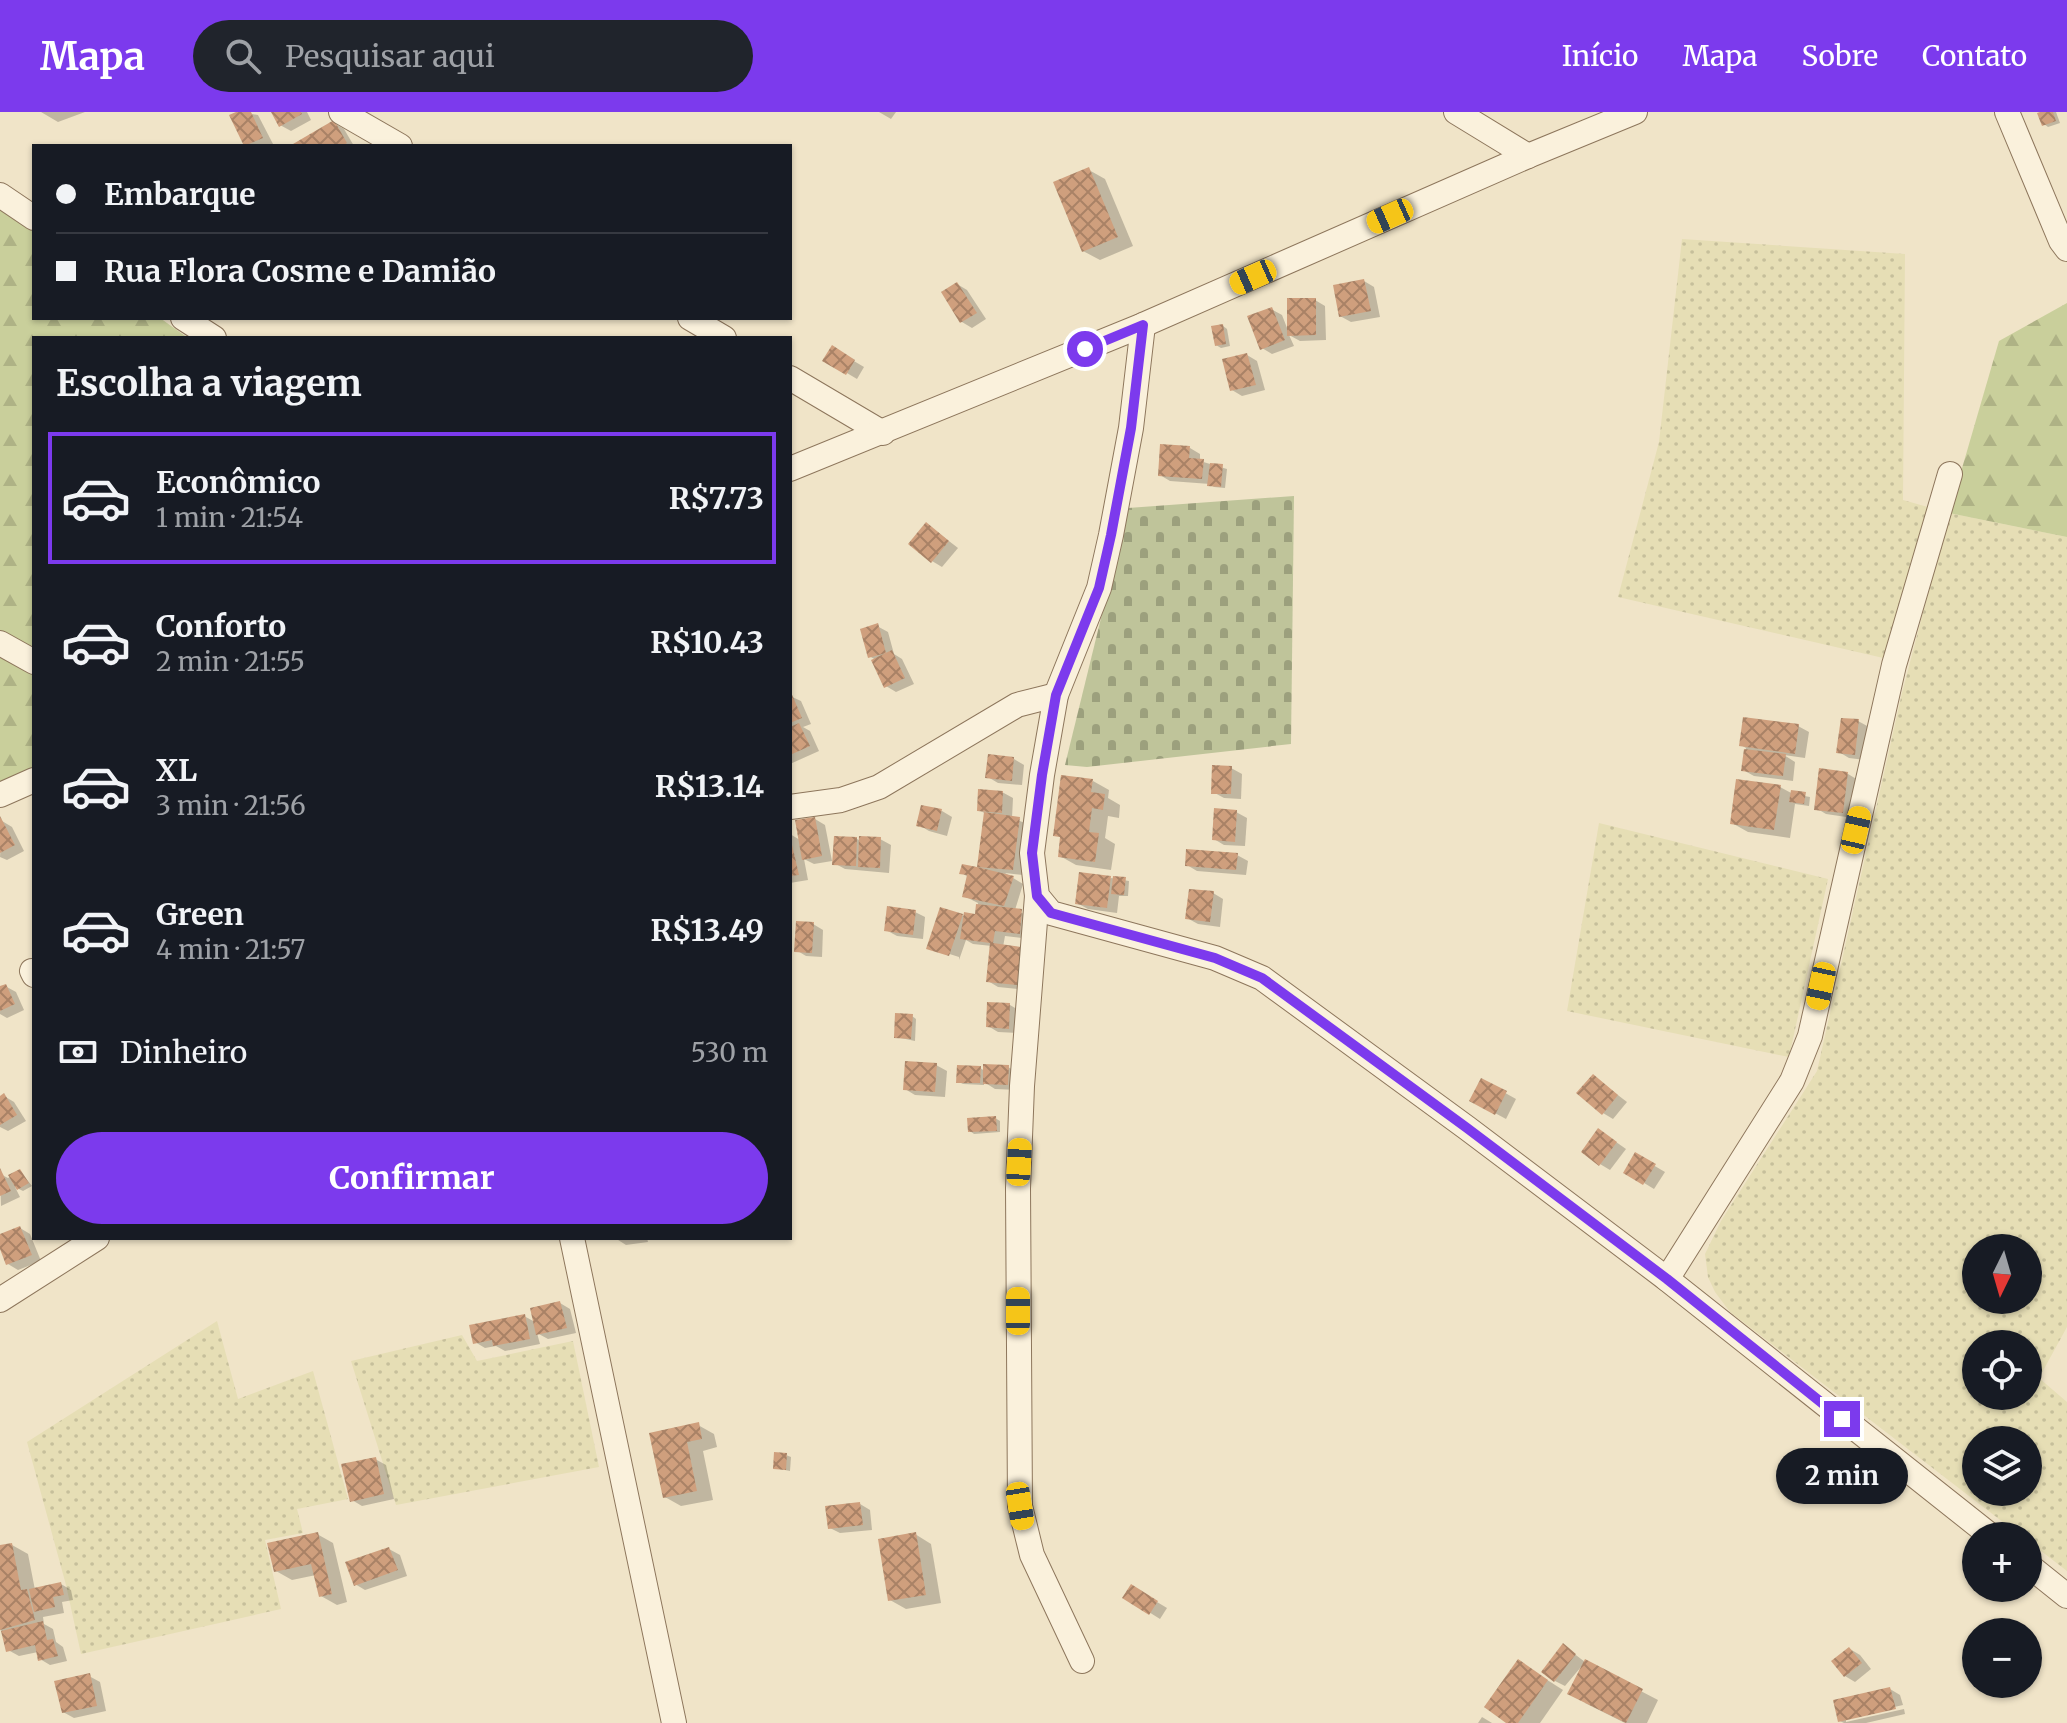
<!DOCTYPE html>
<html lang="pt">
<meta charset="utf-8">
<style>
:root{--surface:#171b24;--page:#20242c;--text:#f1f3f6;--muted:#9ea1a6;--line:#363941;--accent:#7c3aed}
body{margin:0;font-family:Merriweather,serif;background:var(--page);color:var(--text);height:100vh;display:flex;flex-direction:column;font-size:30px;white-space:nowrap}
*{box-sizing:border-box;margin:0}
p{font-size:26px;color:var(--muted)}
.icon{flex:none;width:44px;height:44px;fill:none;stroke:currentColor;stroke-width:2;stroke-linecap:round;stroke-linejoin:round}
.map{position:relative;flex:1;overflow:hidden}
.sheet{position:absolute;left:32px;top:224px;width:760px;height:904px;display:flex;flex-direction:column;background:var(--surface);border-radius:0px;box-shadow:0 2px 6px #0004}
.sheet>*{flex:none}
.banner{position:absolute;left:32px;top:32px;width:760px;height:176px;border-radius:0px;box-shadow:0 2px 6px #0004;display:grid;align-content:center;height:176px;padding:0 24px;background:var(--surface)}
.needle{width:52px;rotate:185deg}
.tools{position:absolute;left:1962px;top:1122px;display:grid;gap:16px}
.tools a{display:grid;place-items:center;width:80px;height:80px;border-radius:50%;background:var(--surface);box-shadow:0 2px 6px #0004;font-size:40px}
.end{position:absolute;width:36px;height:36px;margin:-18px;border:10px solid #7c3aed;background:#fff;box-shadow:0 0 0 4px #fff}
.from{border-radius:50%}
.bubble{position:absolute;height:56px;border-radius:28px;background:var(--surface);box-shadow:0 2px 6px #0004;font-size:26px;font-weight:700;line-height:56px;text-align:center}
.car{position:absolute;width:24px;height:48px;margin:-24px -12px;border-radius:10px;box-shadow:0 0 6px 2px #0007;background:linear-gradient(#f5c518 24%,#345 0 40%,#f5c518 0 76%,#345 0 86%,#f5c518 0)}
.banner b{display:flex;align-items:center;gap:28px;height:76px;font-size:30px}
.banner b+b{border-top:2px solid var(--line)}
.banner i{width:20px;height:20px;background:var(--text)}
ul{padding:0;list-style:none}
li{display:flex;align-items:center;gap:24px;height:132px;margin:0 16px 12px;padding:0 8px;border:4px solid transparent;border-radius:0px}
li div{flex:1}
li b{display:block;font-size:30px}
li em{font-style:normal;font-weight:700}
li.on{border-color:var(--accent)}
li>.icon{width:72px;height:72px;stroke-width:1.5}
h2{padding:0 24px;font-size:36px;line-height:96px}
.pay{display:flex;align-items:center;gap:20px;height:88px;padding:0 24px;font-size:30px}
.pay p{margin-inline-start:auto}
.cta{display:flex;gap:16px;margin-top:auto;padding:16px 24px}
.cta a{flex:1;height:92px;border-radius:48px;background:var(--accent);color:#fff;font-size:32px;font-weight:700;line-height:92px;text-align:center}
header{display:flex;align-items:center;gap:48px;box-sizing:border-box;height:112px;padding:0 40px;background:var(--accent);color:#fff}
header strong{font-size:38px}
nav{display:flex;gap:44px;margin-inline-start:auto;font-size:28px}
.search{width:560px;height:72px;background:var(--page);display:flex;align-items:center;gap:20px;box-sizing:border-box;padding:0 28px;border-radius:44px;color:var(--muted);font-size:30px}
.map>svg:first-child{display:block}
.farmland{fill:url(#farmland-dots);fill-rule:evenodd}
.forest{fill:url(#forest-firs)}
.cemetery{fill:url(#cemetery-stones)}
.shadow{fill:#0003}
.building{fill:url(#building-cross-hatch)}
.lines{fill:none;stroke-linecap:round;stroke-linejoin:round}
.minor-casing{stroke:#8d765c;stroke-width:26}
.minor{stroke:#faf1dc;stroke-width:24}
.route{stroke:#7c3aed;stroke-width:10}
</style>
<header>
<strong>Mapa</strong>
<div class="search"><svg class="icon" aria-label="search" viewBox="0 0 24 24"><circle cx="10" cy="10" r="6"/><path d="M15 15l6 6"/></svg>Pesquisar aqui</div>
<nav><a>Início</a><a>Mapa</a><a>Sobre</a><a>Contato</a></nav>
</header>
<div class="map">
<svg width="2067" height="1611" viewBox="0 0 2067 1611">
<defs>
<pattern id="farmland-dots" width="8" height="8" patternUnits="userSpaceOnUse" patternTransform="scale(2)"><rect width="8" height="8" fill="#e6deb5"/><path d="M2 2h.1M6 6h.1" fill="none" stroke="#c6bf9b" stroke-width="1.8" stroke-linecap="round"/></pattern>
<pattern id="forest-firs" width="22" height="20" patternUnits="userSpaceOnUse" patternTransform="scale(2)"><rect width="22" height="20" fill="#c9cf9b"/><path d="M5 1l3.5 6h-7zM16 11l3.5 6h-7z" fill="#aeb285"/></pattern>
<pattern id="cemetery-stones" width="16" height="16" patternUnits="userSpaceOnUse" patternTransform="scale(2)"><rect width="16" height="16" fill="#bfc49a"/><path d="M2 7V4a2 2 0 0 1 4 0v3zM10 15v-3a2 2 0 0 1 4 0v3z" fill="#9ca07d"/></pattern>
<pattern id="building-cross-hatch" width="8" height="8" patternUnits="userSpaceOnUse" patternTransform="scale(2)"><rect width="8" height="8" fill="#cf9f7d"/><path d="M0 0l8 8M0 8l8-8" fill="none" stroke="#a98266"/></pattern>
</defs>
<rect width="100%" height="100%" fill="#f0e4c8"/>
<g class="farmland">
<polygon points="1682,127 1905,142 1903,388 1935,397 1892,548 1618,485 1659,330"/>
<path d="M1949,401L2067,425V1215L2039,1266L2067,1290V1459L2028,1429V1424H2021L1730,1200L1715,1180L1708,1165L1705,1142L1721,1109L1817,959L1902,581ZM1976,1136H2028V1188H1976ZM1976,1232H2028V1284H1976ZM1976,1328H2028V1380H1976Z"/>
<polygon points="1599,711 1828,767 1789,945 1567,899"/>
<polygon points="217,1209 238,1287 313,1259 348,1387 297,1397 303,1421 265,1428 281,1497 81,1542 66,1473 27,1330"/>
<polygon points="462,1223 477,1249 573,1229 599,1355 396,1393 351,1249"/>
</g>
<g class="forest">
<polygon points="0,95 34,118 34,206 160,206 188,226 34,226 34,658 0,672"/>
<polygon points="2067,191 2067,425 1949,401 1999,229"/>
</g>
<polygon class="cemetery" points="1294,384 1291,632 1087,655 1065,653 1128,396"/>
<g class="shadow">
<polygon points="41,0 85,0 58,10"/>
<polygon points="241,0 258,3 273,32 246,34 232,4"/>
<polygon points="273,0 307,0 311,8 291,19 280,13"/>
<polygon points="879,0 896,0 891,7"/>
<polygon points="2045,0 2056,0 2060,11 2048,15 2044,12"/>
<polygon points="334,11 344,17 354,34 297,34"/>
<polygon points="1089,58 1105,67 1133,134 1100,148 1083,139"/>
<polygon points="1364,169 1374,175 1380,205 1351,210 1340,204"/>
<polygon points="957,172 967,178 986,207 972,216 962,210"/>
<polygon points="1315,188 1325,194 1326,228 1300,229 1289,223 1294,234 1272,242 1262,236 1271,197 1282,203 1289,221"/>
<polygon points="1223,214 1227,217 1230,234 1221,236 1216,233"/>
<polygon points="832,236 864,255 857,267 825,248"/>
<polygon points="1247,243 1257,249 1265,278 1242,284 1232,278"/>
<polygon points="1190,336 1200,342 1200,349 1227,357 1225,376 1214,375 1210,372 1170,369 1160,363"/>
<polygon points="936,419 958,436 942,455 932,449"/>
<polygon points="877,514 888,520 894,542 902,547 914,572 896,580 886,574 876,548 869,544"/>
<polygon points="790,584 801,589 811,612 803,615 810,619 819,639 790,652"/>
<polygon points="1858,609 1869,615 1865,648 1849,646 1839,640"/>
<polygon points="1798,614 1809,620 1805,646 1784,643 1795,650 1793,669 1754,664 1743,658 1746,636 1741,633"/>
<polygon points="1014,647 1024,653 1022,673 998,671 988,665"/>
<polygon points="1231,656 1242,662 1241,687 1224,686 1213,680"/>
<polygon points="1848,662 1858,668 1853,706 1826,702 1816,696"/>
<polygon points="1093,669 1109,678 1108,686 1120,693 1119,706 1108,704 1105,726 1115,732 1111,758 1076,753 1060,744 1062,726 1055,723"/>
<polygon points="1780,675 1793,682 1810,685 1809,694 1795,692 1790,726 1748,720 1732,711"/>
<polygon points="1002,680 1013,686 1012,706 1030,713 1023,763 1005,761 1023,772 1015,798 1031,805 1030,827 1005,824 1003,835 1021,837 1031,843 1027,878 998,875 988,869 992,834 973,832 966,828 959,848 959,845 937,838 937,840 929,836 962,804 976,804 978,791 964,784 968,765 962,761 979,758 986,702 979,698"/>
<polygon points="923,695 942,699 952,705 947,724 929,719 919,713"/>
<polygon points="1236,700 1247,706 1245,734 1224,733 1214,727"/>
<polygon points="815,707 825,713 832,749 814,752 804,747 808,768 790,771 790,722 800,728"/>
<polygon points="2,709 12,715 24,739 7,748 0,745"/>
<polygon points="857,727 861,729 880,727 891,733 889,761 845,757 834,751"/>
<polygon points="1237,743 1248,749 1246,763 1197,759 1187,753"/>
<polygon points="1111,766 1129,769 1128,784 1119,784 1117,801 1088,797 1077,791"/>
<polygon points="1213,781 1223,787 1220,815 1198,812 1187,806"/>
<polygon points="915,800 925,805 923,827 897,824 886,818"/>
<polygon points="813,812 823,818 822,845 806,844 796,838"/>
<polygon points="5,874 16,880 24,898 7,906 0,902 0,876"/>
<polygon points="1010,893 1020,899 1019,921 998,920 988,914"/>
<polygon points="912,904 916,907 915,929 896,925"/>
<polygon points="936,953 947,959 945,985 915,983 905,977"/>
<polygon points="1008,955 1018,961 1018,978 995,977 984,970 984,973 963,972 959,970 980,956 985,959"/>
<polygon points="1593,964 1627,990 1613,1007 1603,1001"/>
<polygon points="1482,968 1516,987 1506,1007 1482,994"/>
<polygon points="4,984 14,990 26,1009 8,1019 0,1015 0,986"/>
<polygon points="995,1006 1000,1009 1000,1020 974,1022 970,1019"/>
<polygon points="1609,1025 1626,1037 1610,1058 1600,1052"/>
<polygon points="1636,1043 1665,1060 1654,1077 1626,1060"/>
<polygon points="20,1059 32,1074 23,1079 15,1075 20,1085 1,1094 0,1062 8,1066"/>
<polygon points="20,1116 30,1122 41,1149 18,1158 8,1152 0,1132 0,1124"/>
<polygon points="615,1126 647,1126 648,1130 626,1133"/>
<polygon points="560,1191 570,1197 576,1221 548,1227 537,1221 540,1232 505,1239 496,1234 485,1236 475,1230 524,1204 535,1210"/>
<polygon points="698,1313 714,1322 717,1335 703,1339 713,1388 681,1394 665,1385 652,1322"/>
<polygon points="786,1343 791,1345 790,1359 775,1356"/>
<polygon points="375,1347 386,1353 394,1387 362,1394 352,1388"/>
<polygon points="860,1392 870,1398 872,1418 840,1421 830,1416"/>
<polygon points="317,1422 333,1431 347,1490 337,1493 321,1484 316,1463 292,1468 276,1459"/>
<polygon points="915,1422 931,1432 941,1491 906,1497 890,1488"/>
<polygon points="12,1433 28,1442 35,1478 61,1472 71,1478 73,1488 62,1490 64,1501 43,1505 44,1512 53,1517 56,1530 63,1535 67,1549 50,1553 40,1547 38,1540 19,1544 8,1538 4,1520 0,1518 0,1435"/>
<polygon points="389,1437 400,1443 407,1464 365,1478 355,1472"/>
<polygon points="1132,1475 1167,1496 1160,1507 1125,1485"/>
<polygon points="1564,1534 1585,1550 1658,1588 1647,1611 1625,1611 1585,1591 1581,1555 1565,1574 1553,1568"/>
<polygon points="1850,1537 1860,1543 1871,1557 1855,1570 1845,1564"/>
<polygon points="1519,1550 1563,1578 1540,1611 1509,1611"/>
<polygon points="89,1564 100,1570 106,1599 74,1606 63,1600"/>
<polygon points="1890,1577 1900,1583 1903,1593 1846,1606 1846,1610 1904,1597 1905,1602 1866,1611 1844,1611 1840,1609"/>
<polygon points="1482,1605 1492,1611 1478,1611"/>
</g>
<g class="building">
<polygon points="236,0 251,0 263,26 244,34 229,3"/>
<polygon points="271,0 301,0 302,2 279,15"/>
<polygon points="2040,0 2053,0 2056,9 2042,14 2037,1"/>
<polygon points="334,8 347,31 342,34 295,34 293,32"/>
<polygon points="1089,55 1118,125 1082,140 1053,70"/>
<polygon points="1364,167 1371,199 1339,205 1333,173"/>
<polygon points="957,170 977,201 960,211 941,180"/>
<polygon points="1287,186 1316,186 1316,223 1287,224"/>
<polygon points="1272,195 1285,228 1260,238 1247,204"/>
<polygon points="1223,212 1226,232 1215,234 1211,214"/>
<polygon points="832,233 855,248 846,263 822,249"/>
<polygon points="1247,241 1256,273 1230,279 1222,247"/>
<polygon points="1160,332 1190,334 1189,346 1204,347 1202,367 1158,364"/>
<polygon points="1210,351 1223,352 1221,375 1207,374"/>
<polygon points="926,410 949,429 931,451 908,432"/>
<polygon points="878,511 886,541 868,546 860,517"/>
<polygon points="892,538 905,566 884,576 871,548"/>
<polygon points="790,578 802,606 790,611"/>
<polygon points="1743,605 1799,612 1795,642 1739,634"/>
<polygon points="1841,606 1859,607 1855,643 1836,641"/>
<polygon points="799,611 810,634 790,643 790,615"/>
<polygon points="1744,637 1786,642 1783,664 1741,659"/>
<polygon points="988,642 1014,645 1012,669 985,666"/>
<polygon points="1212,653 1232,654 1231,682 1211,682"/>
<polygon points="1819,656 1848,660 1843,701 1814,698"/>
<polygon points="1061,663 1093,667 1091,680 1105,682 1103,698 1092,696 1089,720 1099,721 1095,750 1058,745 1060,725 1053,724"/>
<polygon points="1736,667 1781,673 1774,718 1730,712"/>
<polygon points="978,677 1003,679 1002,701 977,699"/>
<polygon points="1791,678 1806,680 1804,692 1789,690"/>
<polygon points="921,693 942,697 937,719 916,714"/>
<polygon points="1214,696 1237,698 1235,730 1212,728"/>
<polygon points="984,700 1020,705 1013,758 977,755 1014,764 1004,794 962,785 967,763 959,762 962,752 977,755"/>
<polygon points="0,704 15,733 0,741"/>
<polygon points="815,705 822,744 802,748 795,708"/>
<polygon points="790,724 799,763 790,764"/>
<polygon points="834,724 857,725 856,754 832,753"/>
<polygon points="859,724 881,725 880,756 858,755"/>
<polygon points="1186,737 1238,741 1236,758 1185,754"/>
<polygon points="1079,760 1111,764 1107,796 1075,792"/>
<polygon points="1113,764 1126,765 1124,783 1111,782"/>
<polygon points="1189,777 1214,779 1210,810 1185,807"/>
<polygon points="976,792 1022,797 1020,822 995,819 993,831 1021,835 1017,873 986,870 990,831 960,827 964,800 975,802"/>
<polygon points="887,794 916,798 913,823 884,819"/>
<polygon points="940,795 963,802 949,844 926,837"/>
<polygon points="796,809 814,810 812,841 794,840"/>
<polygon points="6,872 15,892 0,899 0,874"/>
<polygon points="987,890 1010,891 1009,917 986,915"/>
<polygon points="895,901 913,902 911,927 894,926"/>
<polygon points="905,949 937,951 935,980 903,978"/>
<polygon points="983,952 1009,953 1008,973 983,972"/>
<polygon points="957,953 981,954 980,971 956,971"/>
<polygon points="1593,962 1618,983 1602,1003 1576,981"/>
<polygon points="1481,966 1507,979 1495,1003 1469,989"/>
<polygon points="4,981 17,1003 0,1013 0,984"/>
<polygon points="996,1004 997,1019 968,1020 967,1006"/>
<polygon points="1598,1016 1617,1030 1599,1054 1581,1040"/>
<polygon points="1635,1040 1656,1052 1643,1073 1623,1061"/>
<polygon points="0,1056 11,1079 0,1084"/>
<polygon points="20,1057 29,1071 17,1078 8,1063"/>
<polygon points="20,1114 32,1143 6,1153 0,1137 0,1122"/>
<polygon points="560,1189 567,1216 536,1223 530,1196"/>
<polygon points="525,1202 530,1227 493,1234 492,1228 473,1232 469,1213"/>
<polygon points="699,1310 702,1327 687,1330 697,1379 663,1386 649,1321"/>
<polygon points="774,1340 787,1341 786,1358 773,1357"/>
<polygon points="376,1345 384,1382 350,1390 341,1352"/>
<polygon points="860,1390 863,1413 828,1417 825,1394"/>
<polygon points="318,1420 332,1482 319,1485 311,1452 274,1460 267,1431"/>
<polygon points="916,1420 926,1483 888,1489 878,1427"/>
<polygon points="12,1431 21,1478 27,1477 35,1508 0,1518 0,1433"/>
<polygon points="389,1435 398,1458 354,1474 345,1450"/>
<polygon points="61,1470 64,1483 53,1485 55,1495 34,1500 29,1477"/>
<polygon points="1131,1472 1158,1489 1149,1503 1122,1486"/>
<polygon points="43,1509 47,1528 53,1527 58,1544 38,1549 35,1533 6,1540 1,1519"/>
<polygon points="1563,1531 1576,1542 1554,1570 1541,1560"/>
<polygon points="1849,1535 1862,1551 1844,1565 1831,1549"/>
<polygon points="1518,1547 1548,1568 1518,1611 1506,1611 1484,1595"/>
<polygon points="1585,1547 1643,1577 1626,1611 1567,1582"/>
<polygon points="90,1561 97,1594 62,1601 54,1569"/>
<polygon points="1890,1575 1896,1597 1838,1610 1833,1588"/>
</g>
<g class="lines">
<g class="minor-casing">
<g id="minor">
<polyline points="341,0 400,34"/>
<polyline points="1456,0 1528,44"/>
<polyline points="2007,0 2061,129 2067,137"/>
<polyline points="0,83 34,106"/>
<polyline points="183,206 214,226"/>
<polyline points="690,206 724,226"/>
<polyline points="1143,213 1131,316 1111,423 1099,476 1056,583 1042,663 1032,741 1037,784 1051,801 1215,846 1262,866 1467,1016 1667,1167 1991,1424"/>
<polyline points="790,266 883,321"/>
<polyline points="790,357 1143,213 1528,44 1635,0"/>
<polyline points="0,531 34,550"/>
<polyline points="0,683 34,668"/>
<polyline points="790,695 841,688 879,675 1017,593 1056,583"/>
<polyline points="1037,784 1022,974 1018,1076 1020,1394 1032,1443 1082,1549"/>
<polyline points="32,859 34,863"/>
<polyline points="572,1126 674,1611"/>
<polyline points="1667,1167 1792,969 1810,924 1894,553 1950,362"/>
<polyline points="0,1188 97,1126"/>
<polyline points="2028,1453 2067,1484"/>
</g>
</g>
<use href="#minor" class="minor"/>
</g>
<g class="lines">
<polyline class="route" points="1085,237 1143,213 1131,316 1111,423 1099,476 1056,583 1042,663 1032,741 1037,784 1051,801 1215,846 1262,866 1467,1016 1667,1167 1842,1307"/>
</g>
</svg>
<div class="tools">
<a><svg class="needle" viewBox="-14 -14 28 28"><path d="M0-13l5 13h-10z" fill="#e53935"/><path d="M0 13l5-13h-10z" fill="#9ea1a6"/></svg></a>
<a><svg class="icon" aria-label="locate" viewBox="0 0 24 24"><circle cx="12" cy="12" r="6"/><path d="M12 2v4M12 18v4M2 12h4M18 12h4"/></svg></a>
<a><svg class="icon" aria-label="layers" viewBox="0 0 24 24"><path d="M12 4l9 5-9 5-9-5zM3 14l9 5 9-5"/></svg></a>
<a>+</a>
<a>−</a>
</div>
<i class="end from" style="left:1085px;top:237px"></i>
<i class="end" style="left:1842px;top:1307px"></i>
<div class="bubble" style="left:1776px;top:1336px;width:132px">2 min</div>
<i class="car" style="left:1390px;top:104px;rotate:246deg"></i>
<i class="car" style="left:1253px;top:165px;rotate:246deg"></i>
<i class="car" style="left:1856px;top:718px;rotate:13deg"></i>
<i class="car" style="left:1821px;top:874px;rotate:192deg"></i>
<i class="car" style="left:1019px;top:1050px;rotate:3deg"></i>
<i class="car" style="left:1018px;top:1199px;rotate:0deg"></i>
<i class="car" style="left:1020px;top:1394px;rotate:171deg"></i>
<div class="banner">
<b><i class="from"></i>Embarque</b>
<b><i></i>Rua Flora Cosme e Damião</b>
</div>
<section class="sheet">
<h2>Escolha a viagem</h2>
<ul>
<li class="on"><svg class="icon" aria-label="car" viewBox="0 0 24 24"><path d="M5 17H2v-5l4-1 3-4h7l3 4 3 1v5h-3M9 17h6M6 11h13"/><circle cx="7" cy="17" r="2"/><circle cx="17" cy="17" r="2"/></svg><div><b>Econômico</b><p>1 min · 21:54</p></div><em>R$7.73</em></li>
<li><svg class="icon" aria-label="car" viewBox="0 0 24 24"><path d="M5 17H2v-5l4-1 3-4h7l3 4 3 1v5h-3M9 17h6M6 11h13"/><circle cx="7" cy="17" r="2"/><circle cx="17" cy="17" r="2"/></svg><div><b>Conforto</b><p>2 min · 21:55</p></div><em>R$10.43</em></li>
<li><svg class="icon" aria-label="car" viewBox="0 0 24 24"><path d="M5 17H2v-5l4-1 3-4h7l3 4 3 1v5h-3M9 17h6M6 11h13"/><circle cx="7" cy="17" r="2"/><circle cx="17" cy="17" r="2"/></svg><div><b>XL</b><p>3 min · 21:56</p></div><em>R$13.14</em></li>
<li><svg class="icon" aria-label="car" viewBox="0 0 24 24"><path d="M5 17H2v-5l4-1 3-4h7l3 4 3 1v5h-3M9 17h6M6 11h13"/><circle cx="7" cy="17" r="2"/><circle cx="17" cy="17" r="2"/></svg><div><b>Green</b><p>4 min · 21:57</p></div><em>R$13.49</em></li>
</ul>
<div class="pay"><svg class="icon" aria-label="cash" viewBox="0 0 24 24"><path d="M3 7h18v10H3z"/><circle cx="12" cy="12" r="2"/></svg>Dinheiro<p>530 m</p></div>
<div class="cta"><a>Confirmar</a></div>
</section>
</div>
